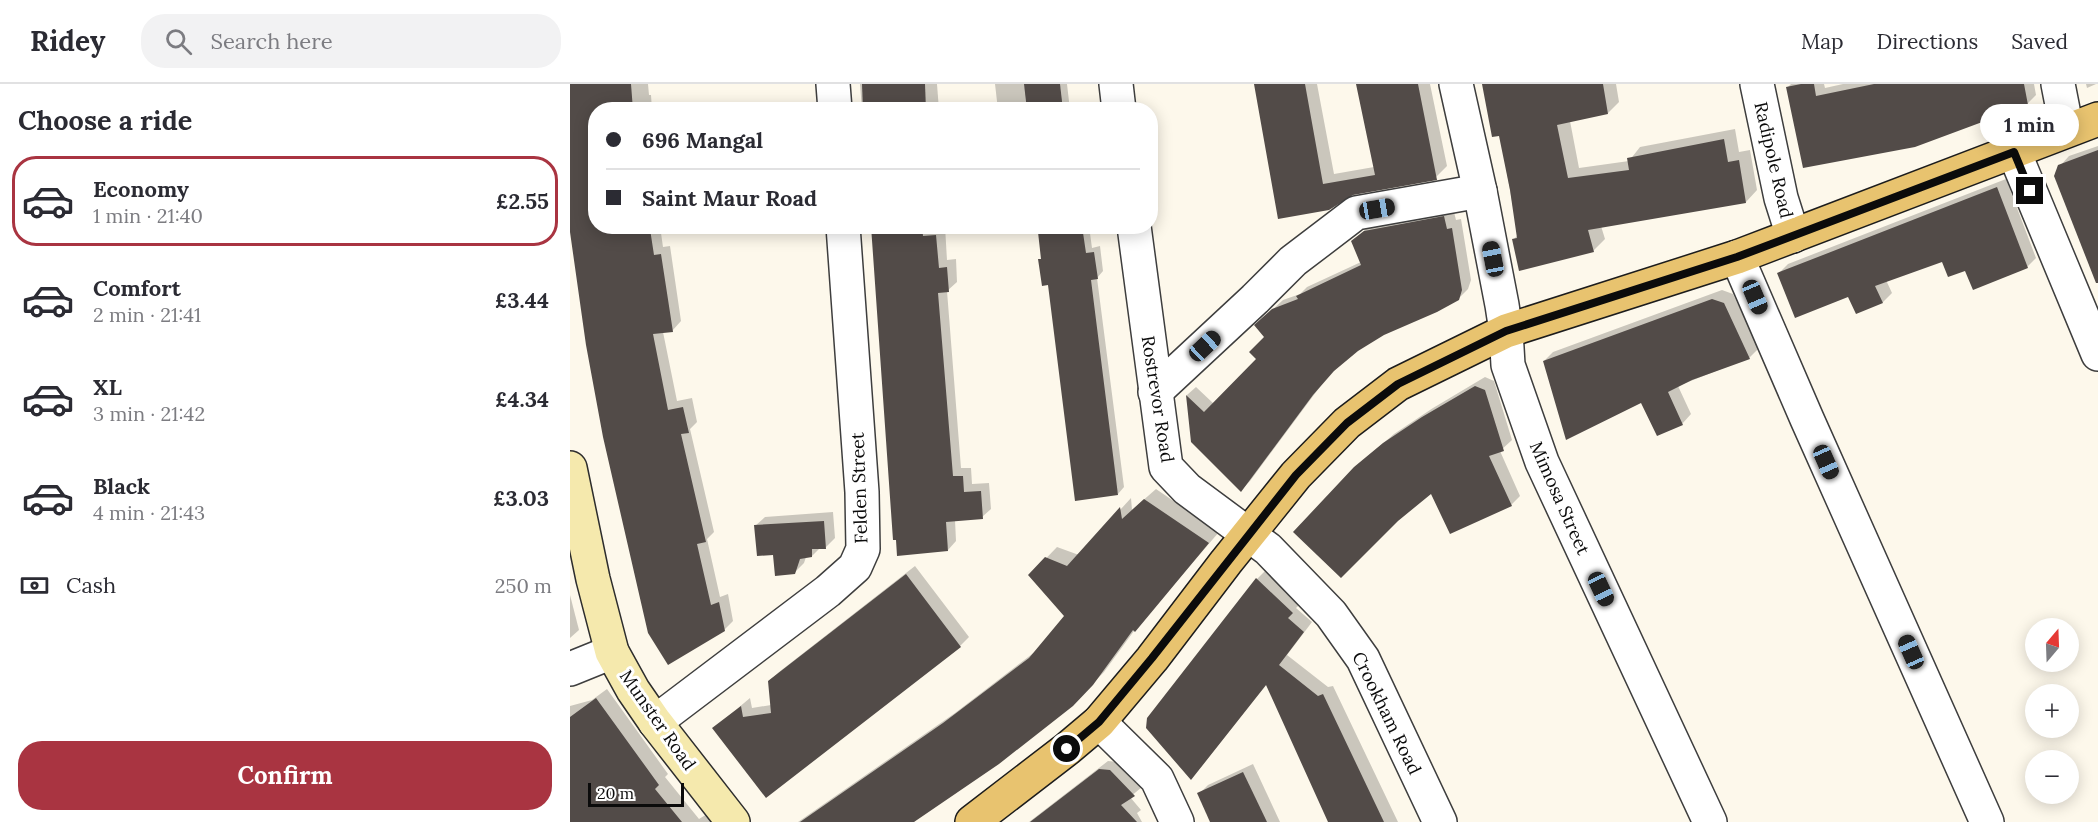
<!DOCTYPE html>
<meta charset="utf-8">
<style>
:root{--surface:#fff;--page:#f2f2f3;--text:#2b2b33;--muted:#7c7c81;--line:#e1e1e2;--accent:#a93441}
body{margin:0;font-family:Lora,serif;background:var(--page);color:var(--text);height:100vh;display:flex;flex-direction:column;font-size:22px;white-space:nowrap}
*{box-sizing:border-box;margin:0}
p{font-size:20px;color:var(--muted)}
.icon{flex:none;width:33px;height:33px;fill:none;stroke:currentColor;stroke-width:2;stroke-linecap:round;stroke-linejoin:round}
.map{position:relative;flex:1;overflow:hidden}
.sheet{display:flex;flex-direction:column;background:var(--surface);width:570px}
.sheet>*{flex:none}
.top-card{position:absolute;left:18px;top:18px;width:570px;height:132px;border-radius:24px;box-shadow:0 3px 15px #0003;display:grid;align-content:center;height:132px;padding:0 18px;background:var(--surface)}
.needle{width:39px;rotate:19deg}
.buttons{position:absolute;left:1455px;top:534px;display:grid;gap:12px}
.buttons a{display:grid;place-items:center;width:54px;height:54px;border-radius:50%;background:var(--surface);box-shadow:0 3px 15px #0003;font-size:30px}
.scale{position:absolute;left:18px;bottom:15px;width:96px;box-sizing:border-box;padding-left:6px;border:3px solid #0b0b0b;border-top:0;font-size:16px;line-height:21px;white-space:nowrap;color:#0b0b0b;-webkit-text-stroke:4px #fff;paint-order:stroke}
.end{position:absolute;width:27px;height:27px;margin:-14px;border:8px solid #0b0b0b;background:#fff;box-shadow:0 0 0 3px #fff}
.from{border-radius:50%}
.bubble{position:absolute;height:42px;border-radius:21px;background:var(--surface);box-shadow:0 3px 15px #0003;font-size:20px;font-weight:800;line-height:42px;text-align:center}
.car{position:absolute;width:18px;height:36px;margin:-18px -9px;border-radius:8px;box-shadow:0 0 4px 2px #0007;background:linear-gradient(#222 24%,#8ab4d8 0 40%,#222 0 76%,#8ab4d8 0 86%,#222 0)}
.top-card b{display:flex;align-items:center;gap:21px;height:57px;font-size:22px}
.top-card b+b{border-top:2px solid var(--line)}
.top-card i{width:15px;height:15px;background:var(--text)}
ul{padding:0;list-style:none}
li{display:flex;align-items:center;gap:18px;height:90px;margin:0 12px 9px;padding:0 6px;border:3px solid transparent;border-radius:24px}
li div{flex:1}
li b{display:block;font-size:22px}
li em{font-style:normal;font-weight:800}
li.on{border-color:var(--accent)}
li>.icon{width:54px;height:54px;stroke-width:1.5}
h2{padding:0 18px;font-size:27px;line-height:72px}
.pay{display:flex;align-items:center;gap:15px;height:66px;padding:0 18px;font-size:22px}
.pay p{margin-inline-start:auto}
.button{display:flex;gap:12px;margin-top:auto;padding:12px 18px}
.button a{flex:1;height:69px;border-radius:24px;background:var(--accent);color:#fff;font-size:24px;font-weight:800;line-height:69px;text-align:center}
header{display:flex;align-items:center;gap:36px;box-sizing:border-box;height:84px;padding:0 30px;background:var(--surface);border-bottom:2px solid var(--line)}
header strong{font-size:28px}
nav{display:flex;gap:33px;margin-inline-start:auto;font-size:21px}
.search{width:420px;height:54px;background:var(--page);display:flex;align-items:center;gap:15px;box-sizing:border-box;padding:0 21px;border-radius:24px;color:var(--muted);font-size:22px}
main{display:flex;flex:1;min-height:0}
.map>svg:first-child{display:block}
.shadow{fill:#0003}
.building{fill:#524b48}
.lines{fill:none;stroke-linecap:round;stroke-linejoin:round}
.street-casing{stroke:#3e3e3e;stroke-width:36}
.secondary-casing{stroke:#2d2d2d;stroke-width:36}
.primary-casing{stroke:#1c1c1c;stroke-width:36}
.street{stroke:#fff;stroke-width:33}
.secondary{stroke:#f5e9ad;stroke-width:33}
.primary{stroke:#e8c36f;stroke-width:33}
.route{stroke:#0b0b0b;stroke-width:8}
.labels{text-anchor:middle;dominant-baseline:central;stroke-width:6;stroke-linejoin:round;paint-order:stroke}
.street-label{font-size:18px;fill:#0b0b0b;stroke:#fff}
</style>
<header>
<strong>Ridey</strong>
<div class="search"><svg class="icon" aria-label="search" viewBox="0 0 24 24"><circle cx="10" cy="10" r="6"/><path d="M15 15l6 6"/></svg>Search here</div>
<nav><a>Map</a><a>Directions</a><a>Saved</a></nav>
</header>
<main>
<section class="sheet">
<h2>Choose a ride</h2>
<ul>
<li class="on"><svg class="icon" aria-label="car" viewBox="0 0 24 24"><path d="M5 17H2v-5l4-1 3-4h7l3 4 3 1v5h-3M9 17h6M6 11h13"/><circle cx="7" cy="17" r="2"/><circle cx="17" cy="17" r="2"/></svg><div><b>Economy</b><p>1 min · 21:40</p></div><em>£2.55</em></li>
<li><svg class="icon" aria-label="car" viewBox="0 0 24 24"><path d="M5 17H2v-5l4-1 3-4h7l3 4 3 1v5h-3M9 17h6M6 11h13"/><circle cx="7" cy="17" r="2"/><circle cx="17" cy="17" r="2"/></svg><div><b>Comfort</b><p>2 min · 21:41</p></div><em>£3.44</em></li>
<li><svg class="icon" aria-label="car" viewBox="0 0 24 24"><path d="M5 17H2v-5l4-1 3-4h7l3 4 3 1v5h-3M9 17h6M6 11h13"/><circle cx="7" cy="17" r="2"/><circle cx="17" cy="17" r="2"/></svg><div><b>XL</b><p>3 min · 21:42</p></div><em>£4.34</em></li>
<li><svg class="icon" aria-label="car" viewBox="0 0 24 24"><path d="M5 17H2v-5l4-1 3-4h7l3 4 3 1v5h-3M9 17h6M6 11h13"/><circle cx="7" cy="17" r="2"/><circle cx="17" cy="17" r="2"/></svg><div><b>Black</b><p>4 min · 21:43</p></div><em>£3.03</em></li>
</ul>
<div class="pay"><svg class="icon" aria-label="cash" viewBox="0 0 24 24"><path d="M3 7h18v10H3z"/><circle cx="12" cy="12" r="2"/></svg>Cash<p>250 m</p></div>
<div class="button"><a>Confirm</a></div>
</section>
<div class="map">
<svg width="1528" height="738" viewBox="0 0 1528 738">
<rect width="100%" height="100%" fill="#fdf8eb"/>
<g class="shadow">
<polygon points="0,0 78,0 79,11 81,11 82,26 26,26 26,142 90,142 93,163 100,162 111,237 102,247 93,248 107,317 122,314 127,338 120,345 144,448 137,455 150,513 158,510 163,537 154,546 98,579 0,132"/>
<polygon points="290,0 367,0 369,26 292,26"/>
<polygon points="425,0 497,0 500,26 455,26 454,18 446,26 428,26"/>
<polygon points="685,0 747,0 764,90 804,83 787,0 860,0 877,82 866,93 782,109 759,124"/>
<polygon points="913,0 1046,0 1049,18 1038,29 1000,37 1009,84 1059,77 1070,63 1165,45 1169,68 1180,66 1187,106 1176,118 1031,142 1035,155 1023,167 944,155 948,151 930,50"/>
<polygon points="1221,0 1254,0 1255,4 1273,0 1464,0 1466,11 1457,20 1343,61 1217,4"/>
<polygon points="1516,0 1526,0 1517,4"/>
<polygon points="1528,62 1528,180 1522,183 1490,82 1499,72"/>
<polygon points="1436,95 1466,174 1457,183 1396,185 1373,176 1316,196 1322,209 1313,218 1287,228 1279,211 1209,189 1218,180"/>
<polygon points="883,124 886,136 891,135 901,196 898,205 888,215 813,250 787,266 767,282 752,300 680,397 671,406 622,357 617,311 626,303 644,320 688,275 696,253 686,241 713,216 730,210 737,203 791,178 782,157 804,138"/>
<polygon points="301,142 375,142 377,176 386,175 387,198 377,207 391,384 401,384 402,400 419,399 421,425 412,433 385,436 386,457 378,466"/>
<polygon points="470,142 519,142 522,164 530,162 533,187 527,194 554,403 548,410 470,176 472,174"/>
<polygon points="1152,206 1163,210 1189,264 1179,274 1108,302 1121,330 1112,340 1072,317 974,277 983,268"/>
<polygon points="915,293 924,297 942,356 930,367 950,412 941,421 861,407 796,374 824,350 863,324"/>
<polygon points="586,405 649,448 564,547 534,588 502,621 342,738 228,738 385,629 466,567 496,532 460,491 487,463 509,471 561,414 562,426"/>
<polygon points="263,428 265,454 256,463 250,464 242,472 236,473 234,479 225,488 204,470 185,442 195,433"/>
<polygon points="345,482 399,553 390,562 196,712 144,644 180,614 182,624 201,621 199,597 209,588"/>
<polygon points="696,486 731,519 726,524 742,538 717,571 758,603 763,602 828,738 760,738 697,600 630,684 687,495"/>
<polygon points="0,511 9,546 0,554"/>
<polygon points="37,605 98,690 95,693 129,735 142,727 151,738 4,738 0,733 0,622 22,616"/>
<polygon points="538,677 548,678 572,703 560,713 571,726 567,729 572,738 459,738"/>
<polygon points="683,680 710,738 642,738 629,710 638,701"/>
</g>
<g class="building">
<polygon points="0,0 61,0 63,26 26,26 26,142 71,142 72,146 80,145 84,171 91,170 103,248 83,250 98,326 113,323 119,349 111,350 136,458 127,460 141,521 149,518 155,547 98,581 78,549 33,353 16,261 0,148"/>
<polygon points="292,0 355,0 356,26 293,26"/>
<polygon points="454,0 490,0 493,26 457,26"/>
<polygon points="684,0 735,0 753,100 805,91 786,0 848,0 867,96 783,111 759,126 708,135"/>
<polygon points="912,0 1033,0 1038,30 987,41 998,94 1059,86 1057,74 1154,55 1158,78 1169,76 1176,119 1018,146 1024,168 949,187 942,155 947,154 940,106 929,52 922,53"/>
<polygon points="1231,0 1244,0 1246,12 1304,0 1454,0 1458,21 1345,63 1233,84 1216,3"/>
<polygon points="1528,66 1528,199 1526,199 1484,92 1488,81"/>
<polygon points="1427,103 1458,184 1403,206 1395,187 1378,193 1372,178 1305,202 1313,219 1286,230 1278,213 1225,234 1207,189"/>
<polygon points="874,132 877,145 882,144 892,206 889,216 867,228 814,251 788,267 764,287 743,311 671,408 621,358 616,311 634,328 686,275 679,268 694,253 684,241 702,225 728,215 726,212 791,181 781,157 794,147"/>
<polygon points="301,142 352,142 353,152 366,151 369,184 377,183 379,208 368,209 383,392 393,392 394,408 411,407 413,435 376,438 378,467 327,472 326,456 323,456"/>
<polygon points="469,142 512,142 516,169 524,168 528,195 521,196 548,411 505,417 478,201 472,202 468,175 471,175 468,148 470,148"/>
<polygon points="1142,215 1154,219 1180,275 1122,296 1098,308 1113,341 1087,352 1071,319 996,356 973,277"/>
<polygon points="905,302 915,306 934,367 919,372 942,422 880,450 861,410 828,437 771,494 723,448 784,383 813,359 852,333"/>
<polygon points="574,415 639,459 565,548 563,546 523,601 503,622 429,680 344,738 230,738 373,639 459,574 494,532 458,491 475,473 497,482 550,423 552,435"/>
<polygon points="254,437 256,465 242,465 242,473 230,475 225,490 205,492 203,471 187,472 184,441"/>
<polygon points="336,490 391,563 196,714 142,644 171,622 173,633 201,629 198,597"/>
<polygon points="686,494 723,529 718,534 734,548 709,581 748,612 753,610 814,738 758,738 696,601 621,696 576,644 577,634"/>
<polygon points="26,614 89,701 85,705 112,738 0,738 0,633"/>
<polygon points="529,685 540,686 565,712 551,721 567,738 460,738"/>
<polygon points="673,688 697,738 640,738 627,709"/>
</g>
<g class="lines">
<g class="street-casing">
<g id="street">
<polyline points="263,0 265,26"/>
<polyline points="546,0 549,26"/>
<polyline points="886,0 910,107 932,221 936,247 938,281 972,378 1140,738"/>
<polyline points="1187,0 1211,114 1223,152"/>
<polyline points="1488,0 1497,46"/>
<polyline points="1444,68 1528,270"/>
<polyline points="564,142 596,383 617,405 698,465 761,530 793,575 870,738"/>
<polyline points="1167,173 1237,335 1417,738"/>
<polyline points="585,308 685,215 723,177 786,129 910,107"/>
<polyline points="0,585 42,568"/>
<polyline points="85,638 258,507 285,483 293,465 292,408 273,142"/>
<polyline points="529,638 587,695 607,738"/>
</g>
</g>
<g class="secondary-casing">
<polyline id="secondary" points="0,384 23,495 42,568 63,606 85,638 163,738"/>
</g>
<g class="primary-casing">
<polyline id="primary" points="402,738 497,665 529,638 582,575 656,478 726,391 777,339 828,300 936,247 1167,173 1528,35"/>
</g>
<use href="#street" class="street"/>
<use href="#secondary" class="secondary"/>
<use href="#primary" class="primary"/>
</g>
<g class="lines">
<polyline class="route" points="497,665 529,638 582,574 726,391 777,339 828,300 936,247 1167,173 1444,68 1460,107"/>
</g>
<g class="labels">
<g class="street-label">
<text transform="translate(1204 76) rotate(77)">Radipole Road</text>
<text transform="translate(588 315) rotate(81)">Rostrevor Road</text>
<text transform="translate(289 404) rotate(-92)">Felden Street</text>
<text transform="translate(990 414) rotate(66)">Mimosa Street</text>
<text transform="translate(817 629) rotate(64)">Crookham Road</text>
<text transform="translate(88 636) rotate(55)">Munster Road</text>
</g>
</g>
</svg>
<div class="buttons">
<a><svg class="needle" viewBox="-14 -14 28 28"><path d="M0-13l5 13h-10z" fill="#e53935"/><path d="M0 13l5-13h-10z" fill="#7c7c81"/></svg></a>
<a>+</a>
<a>−</a>
</div>
<div class="scale">20 m</div>
<i class="end from" style="left:497px;top:665px"></i>
<i class="end" style="left:1460px;top:107px"></i>
<div class="bubble" style="left:1410px;top:20px;width:99px">1 min</div>
<i class="car" style="left:807px;top:125px;rotate:80deg"></i>
<i class="car" style="left:923px;top:175px;rotate:349deg"></i>
<i class="car" style="left:1185px;top:213px;rotate:157deg"></i>
<i class="car" style="left:635px;top:262px;rotate:47deg"></i>
<i class="car" style="left:1256px;top:378px;rotate:156deg"></i>
<i class="car" style="left:1031px;top:505px;rotate:155deg"></i>
<i class="car" style="left:1341px;top:568px;rotate:336deg"></i>
<div class="top-card">
<b><i class="from"></i>696 Mangal</b>
<b><i></i>Saint Maur Road</b>
</div>
</div>
</main>
